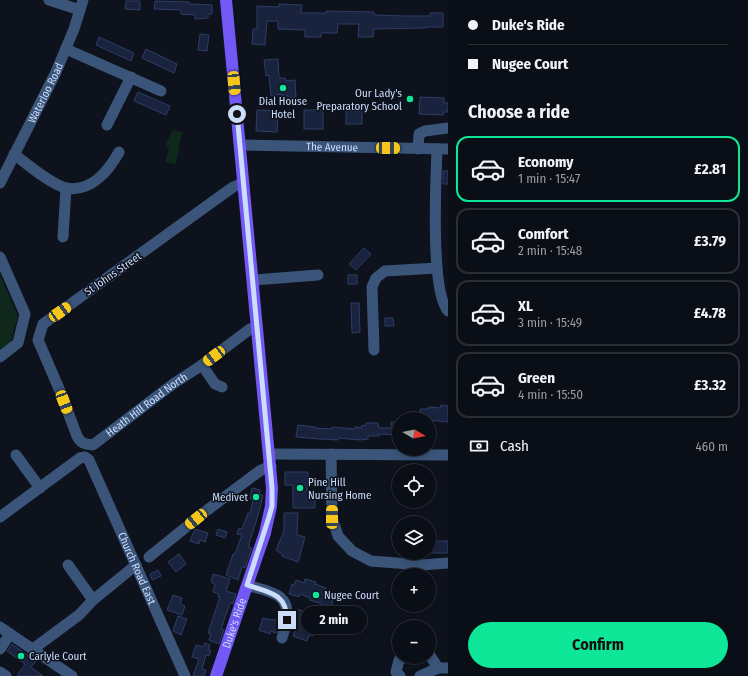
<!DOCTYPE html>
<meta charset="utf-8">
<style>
:root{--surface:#0a0e16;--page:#181c23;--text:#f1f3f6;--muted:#999ca1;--line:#2a2e35;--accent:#0de797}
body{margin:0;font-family:"Fira Sans Condensed",sans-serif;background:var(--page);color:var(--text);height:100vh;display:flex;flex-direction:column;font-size:15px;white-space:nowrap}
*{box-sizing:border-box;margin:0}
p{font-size:13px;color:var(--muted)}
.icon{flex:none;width:22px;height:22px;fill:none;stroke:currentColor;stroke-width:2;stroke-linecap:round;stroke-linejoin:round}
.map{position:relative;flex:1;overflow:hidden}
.details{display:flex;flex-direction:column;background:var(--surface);width:300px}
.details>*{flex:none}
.hud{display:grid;align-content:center;height:88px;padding:0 20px;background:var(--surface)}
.needle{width:26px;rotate:100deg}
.controls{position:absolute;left:392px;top:412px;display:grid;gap:8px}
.controls a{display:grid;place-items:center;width:44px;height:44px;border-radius:50%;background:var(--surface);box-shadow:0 2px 6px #0003,0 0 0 1px var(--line);font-size:20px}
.end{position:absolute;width:18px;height:18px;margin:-9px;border:5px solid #ccddfc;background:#111;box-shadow:0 0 0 2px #111}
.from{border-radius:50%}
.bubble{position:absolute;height:28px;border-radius:14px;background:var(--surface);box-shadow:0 2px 6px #0003,0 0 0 1px var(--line);font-size:13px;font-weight:700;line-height:28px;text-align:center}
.car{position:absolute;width:12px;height:24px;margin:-12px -6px;border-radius:5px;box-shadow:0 0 3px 1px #0007;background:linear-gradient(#f5c518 24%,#345 0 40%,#f5c518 0 76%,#345 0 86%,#f5c518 0)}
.hud b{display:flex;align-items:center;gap:14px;height:38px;font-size:15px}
.hud b+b{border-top:1px solid var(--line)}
.hud i{width:10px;height:10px;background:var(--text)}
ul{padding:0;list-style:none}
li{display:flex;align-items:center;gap:12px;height:66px;margin:0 8px 6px;padding:0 12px;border:2px solid var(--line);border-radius:12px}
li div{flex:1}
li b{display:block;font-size:15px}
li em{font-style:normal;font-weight:700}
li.selected{border-color:var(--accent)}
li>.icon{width:36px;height:36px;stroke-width:1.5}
h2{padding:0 20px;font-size:18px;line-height:48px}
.pay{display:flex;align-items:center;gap:10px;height:44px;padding:0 20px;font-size:15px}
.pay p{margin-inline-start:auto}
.action{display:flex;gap:8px;margin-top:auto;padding:8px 20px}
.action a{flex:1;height:46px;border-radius:24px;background:var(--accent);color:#111;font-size:16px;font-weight:700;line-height:46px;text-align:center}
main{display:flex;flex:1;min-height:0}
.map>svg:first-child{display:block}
.green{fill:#10271b}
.building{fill:#1a233d;stroke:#2d3d67}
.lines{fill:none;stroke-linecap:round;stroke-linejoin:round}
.minor{stroke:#3a5579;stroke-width:11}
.major{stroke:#7259f6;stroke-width:12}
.route{stroke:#ccddfc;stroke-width:5}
.poi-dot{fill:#0de797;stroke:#0d121d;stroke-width:1.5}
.labels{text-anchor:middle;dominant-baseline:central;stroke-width:3;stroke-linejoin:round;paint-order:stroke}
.street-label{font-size:11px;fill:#ccddfc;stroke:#0d121d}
.poi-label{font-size:11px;fill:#ccddfc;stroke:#0d121d;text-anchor:start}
</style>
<main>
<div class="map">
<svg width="448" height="676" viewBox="0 0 448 676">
<rect width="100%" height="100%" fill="#0d121d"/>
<g class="green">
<polygon points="173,130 182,132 176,164 165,162 169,148 165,146"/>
<polygon points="0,275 18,316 10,344 0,351"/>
</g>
<g class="building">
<polygon points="126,1 140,1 140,10 125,9"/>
<polygon points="155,1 189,2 189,4 212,5 212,14 208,14 208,18 195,19 195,15 181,14 181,10 154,9"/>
<polygon points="279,4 302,5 301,13 326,13 326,11 374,12 374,15 406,16 430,16 430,13 443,13 443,27 426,27 426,28 374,29 373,37 358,37 359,24 338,24 337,33 321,33 321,37 305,37 305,30 278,29 278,21 267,21 265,45 252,44 253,29 257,29 257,6 279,7"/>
<polygon points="200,34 209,35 207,51 198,50"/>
<polygon points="99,37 134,53 131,61 96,45"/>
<polygon points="146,49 177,64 174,73 142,58"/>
<polygon points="278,59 279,78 285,78 286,81 295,80 296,97 288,98 288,96 282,96 282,94 271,96 269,75 266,76 264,60"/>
<polygon points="138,92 170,106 166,115 134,101"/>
<polygon points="420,97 444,98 444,103 448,103 448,112 444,112 443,115 419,114"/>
<polygon points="257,110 278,111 277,132 256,131"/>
<rect x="304" y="110" width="19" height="19"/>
<rect x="346" y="111" width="16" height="13"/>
<rect x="443" y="171" width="5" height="13"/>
<polygon points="364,248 371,254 356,270 349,264"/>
<rect x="348" y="275" width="9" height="9"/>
<polygon points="351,303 359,303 360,332 352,333"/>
<polygon points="385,318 393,318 394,326 385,326"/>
<polygon points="441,405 448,406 448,422 420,419 420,409 429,409 429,407 440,408"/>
<polygon points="391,422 399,422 399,435 379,434 379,436 368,436 368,439 360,440 338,438 338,440 320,439 296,437 298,425 315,427 315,428 332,429 332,427 355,429 355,427 362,428 361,426 366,425 366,423 378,423 379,428 391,428"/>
<polygon points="285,472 308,472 307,491 309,491 309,494 315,494 315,508 293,508 293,485 285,485"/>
<polygon points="252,488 260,490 259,495 263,495 259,512 248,547 252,548 245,568 242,567 238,580 226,575 233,554 235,554 242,535 237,534 239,528 242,529 248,513 250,514 253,500 250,499"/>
<polygon points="284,513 298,513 297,535 305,537 298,562 282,556 282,554 276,550 284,531"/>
<polygon points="195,529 208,533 205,542 200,540 199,544 190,541"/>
<polygon points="218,529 227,532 225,538 216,535"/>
<rect x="429" y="541" width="19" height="12"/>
<polygon points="179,554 186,564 176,572 168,562"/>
<polygon points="158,570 161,576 152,580 150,574"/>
<polygon points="213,574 230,579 226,591 236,594 233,604 230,603 221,629 224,630 219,644 209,640 211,634 208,633 220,597 218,597 219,594 213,592 215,584 211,582"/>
<polygon points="305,579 316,582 315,584 326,588 325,593 333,596 331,601 333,602 329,611 320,608 322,604 310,600 310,598 300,594 299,597 289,594 292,584 294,585 296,580 304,583"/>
<polygon points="173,595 182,598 180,604 185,606 182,615 167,610"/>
<polygon points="297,609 303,611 303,613 311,616 308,625 316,628 313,636 309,635 307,641 293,636 298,622 295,621 297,617 294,617"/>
<polygon points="178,616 187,619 181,635 173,631"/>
<polygon points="263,618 271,620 271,619 276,621 276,618 280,619 276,633 271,631 270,634 259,630"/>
<polygon points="205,643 210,645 208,649 211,650 209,656 206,655 202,669 206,670 204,676 193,676 199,659 192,657 196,645 203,647"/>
<polygon points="12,644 36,661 31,667 43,676 17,676 25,664 7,651"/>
</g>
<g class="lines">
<g class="minor">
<polyline points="49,0 80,10"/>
<polyline points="66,49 161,91"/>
<polyline points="107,125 131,77"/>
<path id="s1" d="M240,145L448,149"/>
<polyline points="418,149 419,134 425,131 448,128"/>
<path d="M437,149C436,178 430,291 448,311"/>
<path d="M14,154C27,164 50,184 66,188C91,193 109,170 119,152"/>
<path id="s2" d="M0,183L56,72L74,29L83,0"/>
<path id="s3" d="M243,183L233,187L43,324L38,340L60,391L77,436C81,444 85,444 93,445L173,384L202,365L250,329L257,327"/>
<polyline points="63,237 66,188"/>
<polyline points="0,257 25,314 18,343 0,357"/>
<polyline points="253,280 318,275"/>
<polyline points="374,350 372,287 376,278 385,271 437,268"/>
<polyline points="202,365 215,384 222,387"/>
<polyline points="269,454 448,455"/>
<polyline points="331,454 332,517 338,536 352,551 371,561 421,565 448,563"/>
<polyline points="16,455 40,488"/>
<path id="s4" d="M0,517L80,458L85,457L89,460L185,676"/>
<polyline points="149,557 206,511 261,470 271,466"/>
<polyline points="68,565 93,600"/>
<path d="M247,585C256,588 268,590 277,595C293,604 286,625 282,638"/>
<polyline points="0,627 72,676"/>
<polyline points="0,649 10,634"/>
<polyline points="33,649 79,615 93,600 136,565"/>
<polyline points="429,654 438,668"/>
<polyline points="0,672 6,676"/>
<polyline points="400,676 396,672 399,660 405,657"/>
<polyline points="420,676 438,668 448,668"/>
</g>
<path class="major" id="s5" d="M216,676L265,533L271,506L272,488L226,0"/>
</g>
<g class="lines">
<path class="route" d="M237,114L272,488V506L269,517L247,585C268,592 287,593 287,620"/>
</g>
<g class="poi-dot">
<circle cx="283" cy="88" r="4"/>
<circle cx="410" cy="99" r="4"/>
<circle cx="300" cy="488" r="4"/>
<circle cx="256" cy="497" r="4"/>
<circle cx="316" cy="595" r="4"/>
<circle cx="21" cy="656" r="4"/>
</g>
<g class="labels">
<g class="street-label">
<text stroke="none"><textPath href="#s2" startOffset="101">Waterloo Road</textPath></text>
<text stroke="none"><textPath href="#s1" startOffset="92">The Avenue</textPath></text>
<text transform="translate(113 274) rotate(-35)">St Johns Street</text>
<text stroke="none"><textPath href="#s3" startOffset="452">Heath Hill Road North</textPath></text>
<text stroke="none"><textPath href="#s4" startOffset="228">Church Road East</textPath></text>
<text stroke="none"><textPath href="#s5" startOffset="56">Duke's Ride</textPath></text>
</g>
<g class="poi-label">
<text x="402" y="93" text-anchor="end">Our Lady's<tspan x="402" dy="13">Preparatory School</tspan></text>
<text x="283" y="101" text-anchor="middle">Dial House<tspan x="283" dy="13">Hotel</tspan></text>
<text x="308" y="482">Pine Hill<tspan x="308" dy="13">Nursing Home</tspan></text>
<text x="248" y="497" text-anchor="end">Medivet</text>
<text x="324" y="595">Nugee Court</text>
<text x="29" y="656">Carlyle Court</text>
</g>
</g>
</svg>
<div class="controls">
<a><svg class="needle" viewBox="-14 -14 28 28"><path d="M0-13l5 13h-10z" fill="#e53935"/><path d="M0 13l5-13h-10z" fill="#999ca1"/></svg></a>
<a><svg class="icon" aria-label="locate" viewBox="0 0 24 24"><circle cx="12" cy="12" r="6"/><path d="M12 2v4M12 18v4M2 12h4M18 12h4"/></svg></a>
<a><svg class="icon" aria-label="layers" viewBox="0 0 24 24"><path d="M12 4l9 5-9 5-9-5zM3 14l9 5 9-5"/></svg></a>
<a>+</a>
<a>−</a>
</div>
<i class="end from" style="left:237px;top:114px"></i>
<i class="end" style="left:287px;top:620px"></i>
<div class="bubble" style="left:301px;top:606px;width:66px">2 min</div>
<i class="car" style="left:234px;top:83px;rotate:175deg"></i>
<i class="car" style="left:388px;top:148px;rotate:91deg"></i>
<i class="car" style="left:60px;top:312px;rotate:55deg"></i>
<i class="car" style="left:214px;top:356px;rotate:233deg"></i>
<i class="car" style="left:64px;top:402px;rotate:159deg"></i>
<i class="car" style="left:332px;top:517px;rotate:0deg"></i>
<i class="car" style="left:196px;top:519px;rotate:231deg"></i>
</div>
<section class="details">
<div class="hud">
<b><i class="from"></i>Duke's Ride</b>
<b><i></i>Nugee Court</b>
</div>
<h2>Choose a ride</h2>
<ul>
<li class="selected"><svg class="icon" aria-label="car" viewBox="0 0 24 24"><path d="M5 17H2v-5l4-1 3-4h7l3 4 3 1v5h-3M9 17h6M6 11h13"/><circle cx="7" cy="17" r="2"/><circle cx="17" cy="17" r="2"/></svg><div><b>Economy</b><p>1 min · 15:47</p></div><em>£2.81</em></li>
<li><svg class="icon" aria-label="car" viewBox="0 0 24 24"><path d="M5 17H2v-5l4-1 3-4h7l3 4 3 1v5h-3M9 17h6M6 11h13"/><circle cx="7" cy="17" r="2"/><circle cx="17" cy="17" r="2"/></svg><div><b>Comfort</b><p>2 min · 15:48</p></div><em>£3.79</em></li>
<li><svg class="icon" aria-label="car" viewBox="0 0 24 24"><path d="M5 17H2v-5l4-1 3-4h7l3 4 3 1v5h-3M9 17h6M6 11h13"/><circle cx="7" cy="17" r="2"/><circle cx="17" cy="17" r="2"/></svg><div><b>XL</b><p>3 min · 15:49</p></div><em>£4.78</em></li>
<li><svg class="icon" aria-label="car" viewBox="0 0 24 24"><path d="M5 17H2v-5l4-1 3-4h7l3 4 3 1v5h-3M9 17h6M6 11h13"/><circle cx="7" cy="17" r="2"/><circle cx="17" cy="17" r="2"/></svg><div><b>Green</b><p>4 min · 15:50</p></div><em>£3.32</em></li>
</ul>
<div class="pay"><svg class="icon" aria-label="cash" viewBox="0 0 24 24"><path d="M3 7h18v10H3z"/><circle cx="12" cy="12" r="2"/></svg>Cash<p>460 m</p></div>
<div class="action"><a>Confirm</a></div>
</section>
</main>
